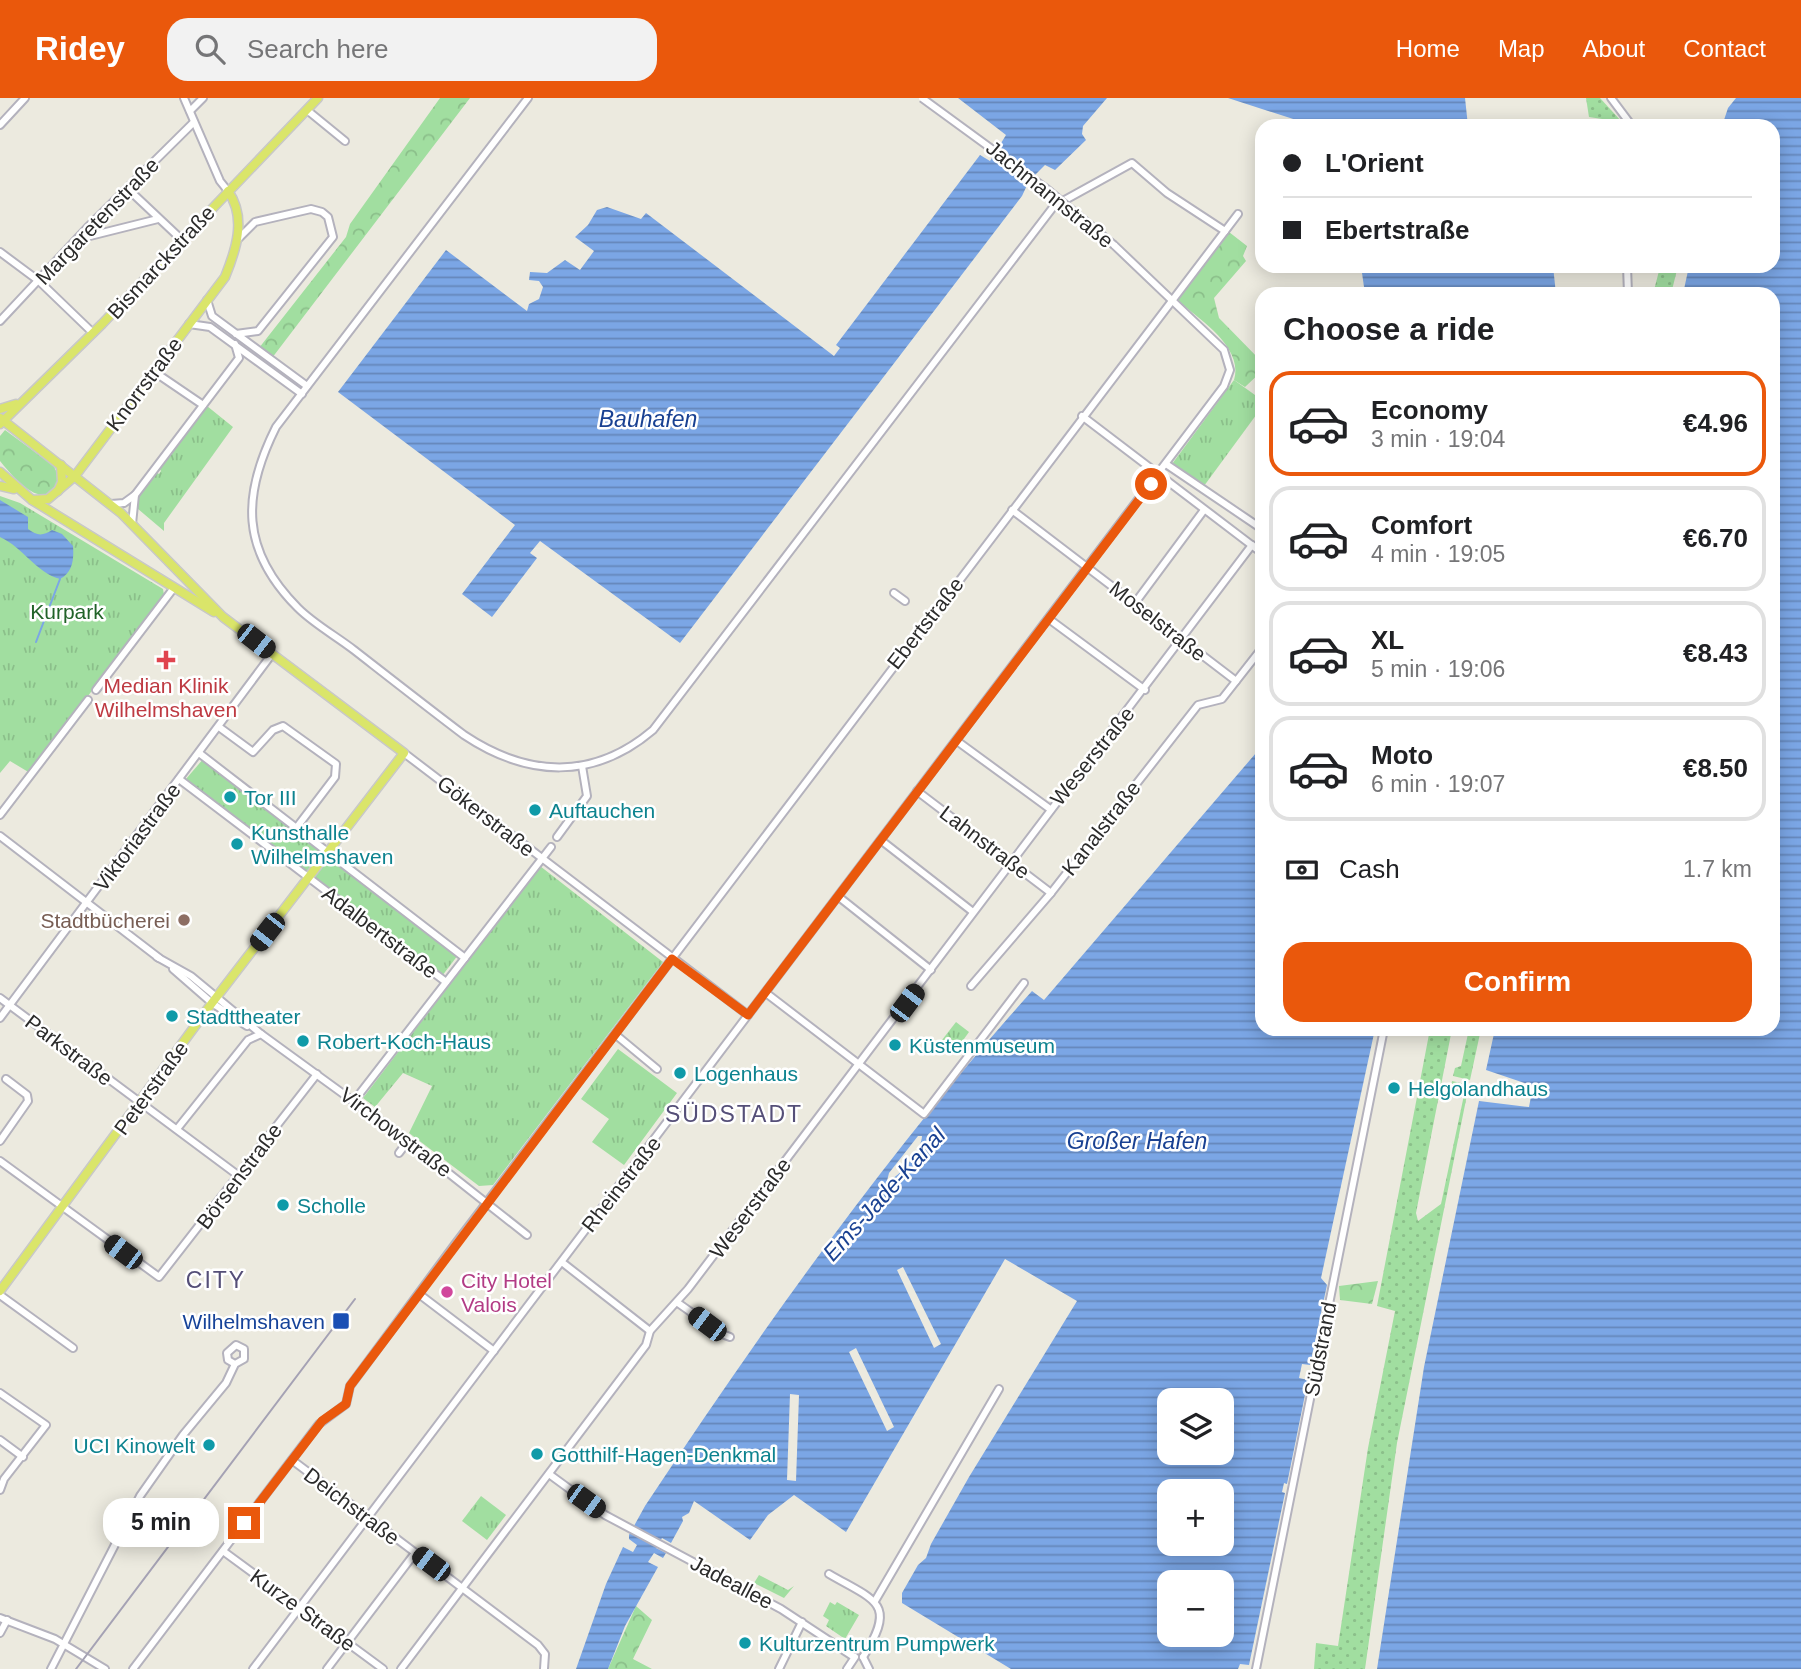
<!DOCTYPE html>
<meta charset="utf-8">
<style>
:root{--surface:#fff;--page:#f2f2f2;--text:#202124;--muted:#757577;--line:#e0e0e0;--accent:#ea580c}
body{margin:0;font-family:Arial,sans-serif;background:var(--page);color:var(--text);height:100vh;display:flex;flex-direction:column;font-size:26px;white-space:nowrap}
*{box-sizing:border-box;margin:0}
p{font-size:23px;color:var(--muted)}
.icon{flex:none;width:38px;height:38px;fill:none;stroke:currentColor;stroke-width:2;stroke-linecap:round;stroke-linejoin:round}
.map{position:relative;flex:1;overflow:hidden}
.side{position:absolute;left:1255px;top:189px;width:525px;height:749px;display:flex;flex-direction:column;background:var(--surface);border-radius:21px;box-shadow:0 4px 18px #0003}
.side>*{flex:none}
.banner{position:absolute;left:1255px;top:21px;width:525px;height:154px;border-radius:21px;box-shadow:0 4px 18px #0003;display:grid;align-content:center;height:154px;padding:0 28px;background:var(--surface)}
.fabs{position:absolute;left:1157px;top:1290px;display:grid;gap:14px}
.fabs a{display:grid;place-items:center;width:77px;height:77px;border-radius:14px;background:var(--surface);box-shadow:0 4px 18px #0003;font-size:35px}
.end{position:absolute;width:32px;height:32px;margin:-16px;border:9px solid #ea580c;background:#fff;box-shadow:0 0 0 4px #fff}
.from{border-radius:50%}
.bubble{position:absolute;height:49px;border-radius:21px;background:var(--surface);box-shadow:0 4px 18px #0003;font-size:23px;font-weight:600;line-height:49px;text-align:center}
.car{position:absolute;width:21px;height:42px;margin:-21px -10px;border-radius:9px;box-shadow:0 0 5px 2px #0007;background:linear-gradient(#222 24%,#8ab4d8 0 40%,#222 0 76%,#8ab4d8 0 86%,#222 0)}
.banner b{display:flex;align-items:center;gap:24px;height:66px;font-size:26px}
.banner b+b{border-top:2px solid var(--line)}
.banner i{width:18px;height:18px;background:var(--text)}
ul{padding:0;list-style:none}
li{display:flex;align-items:center;gap:21px;height:105px;margin:0 14px 10px;padding:0 14px;border:4px solid var(--line);border-radius:21px}
li div{flex:1}
li b{display:block;font-size:26px}
li em{font-style:normal;font-weight:600}
li.current{border-color:var(--accent)}
li>.icon{width:63px;height:63px;stroke-width:1.5}
h2{padding:0 28px;font-size:32px;line-height:84px}
.pay{display:flex;align-items:center;gap:18px;height:77px;padding:0 28px;font-size:26px}
.pay p{margin-inline-start:auto}
.button{display:flex;gap:14px;margin-top:auto;padding:14px 28px}
.button a{flex:1;height:80px;border-radius:21px;background:var(--accent);color:#fff;font-size:28px;font-weight:600;line-height:80px;text-align:center}
header{display:flex;align-items:center;gap:42px;box-sizing:border-box;height:98px;padding:0 35px;background:var(--accent);color:#fff}
header strong{font-size:33px}
nav{display:flex;gap:38px;margin-inline-start:auto;font-size:24px}
.search{width:490px;height:63px;background:var(--page);display:flex;align-items:center;gap:18px;box-sizing:border-box;padding:0 24px;border-radius:21px;color:var(--muted);font-size:26px}
.map>svg:first-child{display:block}
.grass{fill:url(#grass-dots)}
.forest{fill:url(#forest-crowns)}
.park{fill:url(#park-tufts)}
.water{fill:url(#water-rules);fill-rule:evenodd}
.lines{fill:none;stroke-linecap:round;stroke-linejoin:round}
.stream{stroke:#7ba6e5;stroke-width:2}
.minor-casing{stroke:#b4b2bd;stroke-width:10}
.major-casing{stroke:#c8c8c8;stroke-width:11}
.minor{stroke:#fff;stroke-width:6}
.major{stroke:#dae56a;stroke-width:8}
.rail{stroke:#a5a2b4;stroke-width:2}
.minor-bridge-casing{stroke:#b4b2bd;stroke-width:10;stroke-linecap:butt}
.minor-bridge{stroke:#fff;stroke-width:6}
.route{stroke:#ea580c;stroke-width:9}
.health-dot{fill:#e0444e;stroke:#fff;stroke-width:2.5}
.culture-dot{fill:#0f9aa8;stroke:#fff;stroke-width:2.5}
.education-dot{fill:#8d6e63;stroke:#fff;stroke-width:2.5}
.hotel-dot{fill:#d1479c;stroke:#fff;stroke-width:2.5}
.transit-dot{fill:#1a4fb4;stroke:#fff;stroke-width:2.5}
.labels{text-anchor:middle;dominant-baseline:central;stroke-width:5;stroke-linejoin:round;paint-order:stroke}
.street-label{font-size:21px;fill:#2b2b2b;stroke:#fff}
.park-label{font-size:21px;fill:#216328;stroke:#fff}
.health-label{font-size:21px;fill:#be3a42;stroke:#fff}
.culture-label{font-size:21px;fill:#0d838f;stroke:#fff;text-anchor:start}
.education-label{font-size:21px;fill:#785e54;stroke:#fff;text-anchor:end}
.hotel-label{font-size:21px;fill:#b23c85;stroke:#fff;text-anchor:start}
.transit-label{font-size:21px;fill:#164399;stroke:#fff;text-anchor:end}
.water-label{font-size:23px;font-style:italic;fill:#194192;stroke:#fff}
.neighbourhood-label{font-size:23px;letter-spacing:2px;fill:#554f78;stroke:#fff}
</style>
<header>
<strong>Ridey</strong>
<div class="search"><svg class="icon" aria-label="search" viewBox="0 0 24 24"><circle cx="10" cy="10" r="6"/><path d="M15 15l6 6"/></svg>Search here</div>
<nav><a>Home</a><a>Map</a><a>About</a><a>Contact</a></nav>
</header>
<div class="map">
<svg width="1801" height="1571" viewBox="0 0 1801 1571">
<defs>
<pattern id="grass-dots" width="8" height="8" patternUnits="userSpaceOnUse" patternTransform="scale(1.75)"><rect width="8" height="8" fill="#a1dea0"/><path d="M2 2h.1M6 6h.1" fill="none" stroke="#8bbf8a" stroke-width="1.8" stroke-linecap="round"/></pattern>
<pattern id="forest-crowns" width="20" height="18" patternUnits="userSpaceOnUse" patternTransform="scale(1.75)"><rect width="20" height="18" fill="#a1dea0"/><path d="M2 6a3 3 0 1 1 6 0M12 15a3 3 0 1 1 6 0" fill="none" stroke="#8bbf8a"/></pattern>
<pattern id="park-tufts" width="24" height="20" patternUnits="userSpaceOnUse" patternTransform="scale(1.75)"><rect width="24" height="20" fill="#a1dea0"/><path d="M3 7l-1-3M5 7V3M7 7l1-3M15 17l-1-3M17 17v-4M19 17l1-3" fill="none" stroke="#8bbf8a"/></pattern>
<pattern id="water-rules" width="6" height="5" patternUnits="userSpaceOnUse" patternTransform="scale(1.75)"><rect width="6" height="5" fill="#7ba6e5"/><path d="M0 2.5h6" fill="none" stroke="#6587ba"/></pattern>
</defs>
<rect width="100%" height="100%" fill="#eceadf"/>
<g class="grass">
<polygon points="1586,0 1600,0 1622,24 1589,19"/>
<polygon points="1664,168 1678,168 1671,196 1653,196 1659,173"/>
<polygon points="1430,931 1452,931 1416,1115 1418,1123 1441,1106 1464,997 1451,990 1452,983 1469,987 1397,1345 1365,1571 1314,1571 1316,1545 1338,1548 1368,1350 1395,1213 1377,1208"/>
<polygon points="1469,931 1481,931 1470,982 1453,978 1455,970 1461,968"/>
</g>
<g class="forest">
<polygon points="440,0 470,0 272,260 259,250 346,139 350,126"/>
<path d="M1229,134L1247,148L1243,158L1246,163L1214,200L1219,220L1262,264V273L1245,289L1234,282C1244,249 1199,221 1177,202Z"/>
<path d="M5,332L54,368L59,382C45,418 13,379 0,363V338Z"/>
<polygon points="1378,1183 1372,1206 1340,1202 1339,1188"/>
<polygon points="759,1477 788,1492 794,1488 784,1500 754,1485"/>
<polygon points="636,1508 652,1522 633,1561 652,1571 608,1571"/>
</g>
<g class="park">
<polygon points="1234,282 1262,302 1262,309 1204,388 1172,366"/>
<polygon points="207,308 233,329 164,425 164,433 131,405 156,374 159,376 161,373 159,370"/>
<polygon points="0,398 20,405 163,491 164,497 30,675 10,663 0,675"/>
<polygon points="204,660 325,754 308,775 186,681"/>
<polygon points="330,758 458,857 442,878 313,780"/>
<polygon points="540,768 663,864 493,1087 479,1088 409,1035 432,988 403,975 375,1009 363,1000"/>
<polygon points="956,924 969,934 956,952 942,942"/>
<polygon points="618,951 677,995 624,1067 592,1044 609,1021 581,1001"/>
<polygon points="481,1398 506,1417 487,1442 462,1423"/>
<polygon points="830,1504 835,1507 837,1504 859,1517 845,1541 826,1528 829,1522 823,1518"/>
</g>
<g class="water">
<polygon points="958,0 1107,0 1083,28 1082,36 1086,42 1055,72 1045,67 1029,83 1022,98 680,545 540,443 530,455 537,460 492,519 462,496 515,427 338,294 446,152 527,213 529,206 539,201 543,189 539,183 529,182 530,174 547,175 565,162 580,172 594,153 575,139 588,127 597,112 607,109 641,121 646,115 834,258 840,250 836,247 980,57 990,63 1006,37"/>
<polygon points="1228,0 1465,0 1468,28 1315,28"/>
<polygon points="1736,0 1801,0 1801,1571 1377,1571 1424,1269 1479,1003 1529,1009 1533,988 1486,972 1495,931 1773,931 1773,196 1683,196 1689,168 1773,168 1773,28 1722,28 1728,10"/>
<polygon points="1361,168 1553,168 1556,196 1365,196"/>
<path d="M0,402L28,419V431C37,438 43,438 52,432L62,436L73,448C74,461 73,474 60,481C35,474 24,450 0,439Z"/>
<path d="M1262,648V931H1375L1321,1180L1327,1187L1310,1267L1302,1266L1299,1280L1308,1282L1287,1386L1284,1385L1282,1394L1285,1395L1249,1567L1240,1566L1238,1571H1011L902,1505V1495L918,1467L926,1460L931,1446L969,1379L1077,1203L1005,1161L846,1434L794,1397L768,1417L750,1442L694,1403L689,1415L682,1419L683,1423L671,1445L662,1440L656,1450L666,1455L663,1460L654,1455L648,1464L658,1469L625,1528L608,1571H576L606,1486L623,1449L633,1454L637,1447L629,1441V1437L645,1408C763,1230 889,1052 1032,893L1044,902ZM918,1038H922C922,1051 900,1080 887,1083L889,1075ZM903,1169L941,1246L934,1250L897,1172ZM856,1250L894,1329L887,1333L849,1254ZM790,1296L799,1297L796,1383L787,1382ZM1169,1302H1222V1354H1169ZM1169,1393H1222V1446H1169ZM1169,1484H1222V1536H1169Z"/>
</g>
<g class="lines">
<polyline class="stream" points="36,544 60,481"/>
<g class="minor-casing">
<g id="minor">
<polyline points="184,0 220,83 228,93"/>
<path d="M528,0L276,329C242,397 240,452 298,510C314,526 336,538 354,552C390,580 427,609 464,637C527,679 593,683 653,632L1054,108L1132,65L1167,95L1225,133"/>
<polyline points="1611,0 1632,28"/>
<polyline points="307,12 345,43"/>
<polyline points="190,13 203,0"/>
<polyline points="0,27 25,0"/>
<polyline points="128,91 181,141"/>
<polyline points="78,141 158,121"/>
<polyline points="0,154 39,183 93,235"/>
<polyline points="1627,168 1628,196"/>
<polyline points="207,202 212,218 307,288"/>
<polyline points="0,223 89,128 194,24"/>
<polyline points="189,226 210,229 302,296"/>
<polyline points="236,236 258,233 333,139 328,119 322,114 311,111 255,124 238,141"/>
<polyline points="153,273 203,307"/>
<polyline points="1082,318 1262,455"/>
<polyline points="1166,366 1262,431"/>
<polyline points="111,406 124,405 135,397 239,260 235,246"/>
<polyline points="1012,412 1236,583"/>
<polyline points="132,426 135,397"/>
<polyline points="894,495 905,503"/>
<polyline points="1135,505 1204,412"/>
<polyline points="1049,521 1145,592"/>
<polyline points="96,592 173,491"/>
<polyline points="219,629 253,654 273,632 283,628 336,666 335,679 297,729"/>
<polyline points="957,643 1050,711"/>
<polyline points="199,655 465,860"/>
<polyline points="404,655 748,917"/>
<polyline points="179,681 446,884"/>
<polyline points="917,693 1051,795"/>
<polyline points="0,717 88,602"/>
<polyline points="0,738 159,860"/>
<polyline points="557,739 587,698 582,668"/>
<polyline points="882,743 973,814"/>
<polyline points="839,799 931,872"/>
<polyline points="157,859 191,878 261,936 408,1043 527,1137"/>
<polyline points="173,871 212,905 247,928"/>
<polyline points="971,888 1051,795 1198,607 1222,601 1262,550"/>
<polyline points="766,895 924,1016 1024,885"/>
<polyline points="0,900 239,1078"/>
<polyline points="0,920 272,556"/>
<polyline points="616,937 657,971"/>
<polyline points="354,1003 551,749"/>
<polyline points="177,1031 248,942 261,936"/>
<polyline points="0,1043 28,1003 27,997 6,981"/>
<polyline points="399,1055 408,1043"/>
<polyline points="0,1063 159,1179 317,976"/>
<polyline points="563,1165 650,1233"/>
<polyline points="419,1196 494,1253"/>
<polyline points="0,1197 73,1250"/>
<polyline points="678,1205 722,1236 730,1239"/>
<polyline points="0,1295 46,1327 4,1381 0,1392"/>
<polyline points="0,1342 23,1359"/>
<polyline points="292,1362 538,1547 545,1556 544,1571"/>
<polyline points="549,1376 605,1417 781,1511 854,1559"/>
<polyline points="223,1453 383,1571"/>
<path d="M829,1476C875,1503 898,1504 863,1559"/>
<polyline points="875,1503 999,1291"/>
<polyline points="0,1520 55,1541 105,1571"/>
<polyline points="0,1535 7,1522"/>
<polyline points="863,1559 869,1571"/>
<polyline points="51,1571 140,1398 183,1337 226,1285 235,1266 244,1261 244,1251 236,1247 227,1255 228,1262 235,1266"/>
<polyline points="133,1571 319,1326 346,1306 350,1288 456,1145 1238,116"/>
<polyline points="253,1571 1224,288 1230,272 1224,252 1114,147"/>
<polyline points="327,1571 415,1455"/>
<polyline points="401,1571 646,1247 650,1233 688,1191 1252,447"/>
<polyline points="779,1571 802,1524"/>
<polyline points="847,1571 855,1559"/>
<polyline points="1256,1571 1384,931"/>
</g>
</g>
<g class="major-casing">
<g id="major">
<polyline points="0,311 16,306"/>
<polyline points="0,320 121,415 223,519 404,655 212,905 0,1193"/>
<polyline points="0,326 102,226 318,0"/>
<polyline points="0,374 32,402 214,514"/>
<polyline points="0,388 14,391"/>
<polyline points="58,393 62,384 61,367"/>
<path d="M32,402L48,401L75,378L225,179C236,152 247,120 228,93"/>
</g>
</g>
<use href="#minor" class="minor"/>
<use href="#major" class="major"/>
<polyline class="rail" points="76,1571 355,1201"/>
<g class="minor-bridge-casing">
<polyline id="minor-bridge" points="922,0 1048,92 1114,147"/>
</g>
<use href="#minor-bridge" class="minor-bridge"/>
</g>
<g class="lines">
<polyline class="route" points="244,1425 322,1323 346,1306 350,1288 672,861 748,917 1151,386"/>
</g>
<path class="health-dot" d="M162.5 551.5h7v7h7v7h-7v7h-7v-7h-7v-7h7z"/>
<g class="culture-dot">
<circle cx="230" cy="699" r="7"/>
<circle cx="535" cy="712" r="7"/>
<circle cx="237" cy="746" r="7"/>
<circle cx="172" cy="918" r="7"/>
<circle cx="303" cy="943" r="7"/>
<circle cx="895" cy="947" r="7"/>
<circle cx="680" cy="975" r="7"/>
<circle cx="1394" cy="990" r="7"/>
<circle cx="283" cy="1107" r="7"/>
<circle cx="209" cy="1347" r="7"/>
<circle cx="537" cy="1356" r="7"/>
<circle cx="745" cy="1545" r="7"/>
</g>
<circle class="education-dot" cx="184" cy="822" r="7"/>
<circle class="hotel-dot" cx="447" cy="1194" r="7"/>
<rect class="transit-dot" x="332" y="1214" width="18" height="18" rx="3.5"/>
<g class="labels">
<g class="street-label">
<text transform="translate(1050 96) rotate(39)">Jachmannstraße</text>
<text transform="translate(97 123) rotate(-46)">Margaretenstraße</text>
<text transform="translate(161 164) rotate(-47)">Bismarckstraße</text>
<text transform="translate(144 286) rotate(-53)">Knorrstraße</text>
<text transform="translate(1158 523) rotate(38)">Moselstraße</text>
<text transform="translate(925 525) rotate(-52)">Ebertstraße</text>
<text transform="translate(1092 658) rotate(-51)">Weserstraße</text>
<text transform="translate(486 718) rotate(38)">Gökerstraße</text>
<text transform="translate(1101 730) rotate(-52)">Kanalstraße</text>
<text transform="translate(137 739) rotate(-53)">Viktoriastraße</text>
<text transform="translate(985 744) rotate(37)">Lahnstraße</text>
<text transform="translate(380 834) rotate(37)">Adalbertstraße</text>
<text transform="translate(69 952) rotate(37)">Parkstraße</text>
<text transform="translate(151 990) rotate(-54)">Peterstraße</text>
<text transform="translate(396 1034) rotate(37)">Virchowstraße</text>
<text transform="translate(239 1078) rotate(-53)">Börsenstraße</text>
<text transform="translate(621 1086) rotate(-52)">Rheinstraße</text>
<text transform="translate(750 1110) rotate(-53)">Weserstraße</text>
<text transform="translate(1320 1251) rotate(-79)">Südstrand</text>
<text transform="translate(352 1408) rotate(37)">Deichstraße</text>
<text transform="translate(732 1484) rotate(28)">Jadeallee</text>
<text transform="translate(303 1512) rotate(36)">Kurze Straße</text>
</g>
<g class="park-label">
<text x="67" y="513">Kurpark</text>
</g>
<g class="health-label">
<text x="166" y="587">Median Klinik<tspan x="166" dy="24">Wilhelmshaven</tspan></text>
</g>
<g class="culture-label">
<text x="244" y="699">Tor III</text>
<text x="549" y="712">Auftauchen</text>
<text x="251" y="734">Kunsthalle<tspan x="251" dy="24">Wilhelmshaven</tspan></text>
<text x="186" y="918">Stadttheater</text>
<text x="317" y="943">Robert-Koch-Haus</text>
<text x="909" y="947">Küstenmuseum</text>
<text x="694" y="975">Logenhaus</text>
<text x="1408" y="990">Helgolandhaus</text>
<text x="297" y="1107">Scholle</text>
<text x="195" y="1347" text-anchor="end">UCI Kinowelt</text>
<text x="551" y="1356">Gotthilf-Hagen-Denkmal</text>
<text x="759" y="1545">Kulturzentrum Pumpwerk</text>
</g>
<g class="education-label">
<text x="170" y="822">Stadtbücherei</text>
</g>
<g class="hotel-label">
<text x="461" y="1182">City Hotel<tspan x="461" dy="24">Valois</tspan></text>
</g>
<g class="transit-label">
<text x="325" y="1223">Wilhelmshaven</text>
</g>
<g class="water-label">
<text x="648" y="321">Bauhafen</text>
<text x="1137" y="1043">Großer Hafen</text>
<text transform="translate(884 1096) rotate(-48)">Ems-Jade-Kanal</text>
</g>
<g class="neighbourhood-label">
<text x="734" y="1016">SÜDSTADT</text>
<text x="216" y="1182">CITY</text>
</g>
</g>
</svg>
<div class="fabs">
<a><svg class="icon" aria-label="layers" viewBox="0 0 24 24"><path d="M12 4l9 5-9 5-9-5zM3 14l9 5 9-5"/></svg></a>
<a>+</a>
<a>−</a>
</div>
<i class="end from" style="left:1151px;top:386px"></i>
<i class="end" style="left:244px;top:1425px"></i>
<div class="bubble" style="left:103px;top:1400px;width:116px">5 min</div>
<i class="car" style="left:256px;top:543px;rotate:128deg"></i>
<i class="car" style="left:267px;top:834px;rotate:218deg"></i>
<i class="car" style="left:907px;top:905px;rotate:37deg"></i>
<i class="car" style="left:123px;top:1154px;rotate:307deg"></i>
<i class="car" style="left:707px;top:1226px;rotate:307deg"></i>
<i class="car" style="left:586px;top:1403px;rotate:126deg"></i>
<i class="car" style="left:431px;top:1466px;rotate:307deg"></i>
<div class="banner">
<b><i class="from"></i>L'Orient</b>
<b><i></i>Ebertstraße</b>
</div>
<section class="side">
<h2>Choose a ride</h2>
<ul>
<li class="current"><svg class="icon" aria-label="car" viewBox="0 0 24 24"><path d="M5 17H2v-5l4-1 3-4h7l3 4 3 1v5h-3M9 17h6M6 11h13"/><circle cx="7" cy="17" r="2"/><circle cx="17" cy="17" r="2"/></svg><div><b>Economy</b><p>3 min · 19:04</p></div><em>€4.96</em></li>
<li><svg class="icon" aria-label="car" viewBox="0 0 24 24"><path d="M5 17H2v-5l4-1 3-4h7l3 4 3 1v5h-3M9 17h6M6 11h13"/><circle cx="7" cy="17" r="2"/><circle cx="17" cy="17" r="2"/></svg><div><b>Comfort</b><p>4 min · 19:05</p></div><em>€6.70</em></li>
<li><svg class="icon" aria-label="car" viewBox="0 0 24 24"><path d="M5 17H2v-5l4-1 3-4h7l3 4 3 1v5h-3M9 17h6M6 11h13"/><circle cx="7" cy="17" r="2"/><circle cx="17" cy="17" r="2"/></svg><div><b>XL</b><p>5 min · 19:06</p></div><em>€8.43</em></li>
<li><svg class="icon" aria-label="car" viewBox="0 0 24 24"><path d="M5 17H2v-5l4-1 3-4h7l3 4 3 1v5h-3M9 17h6M6 11h13"/><circle cx="7" cy="17" r="2"/><circle cx="17" cy="17" r="2"/></svg><div><b>Moto</b><p>6 min · 19:07</p></div><em>€8.50</em></li>
</ul>
<div class="pay"><svg class="icon" aria-label="cash" viewBox="0 0 24 24"><path d="M3 7h18v10H3z"/><circle cx="12" cy="12" r="2"/></svg>Cash<p>1.7 km</p></div>
<div class="button"><a>Confirm</a></div>
</section>
</div>
